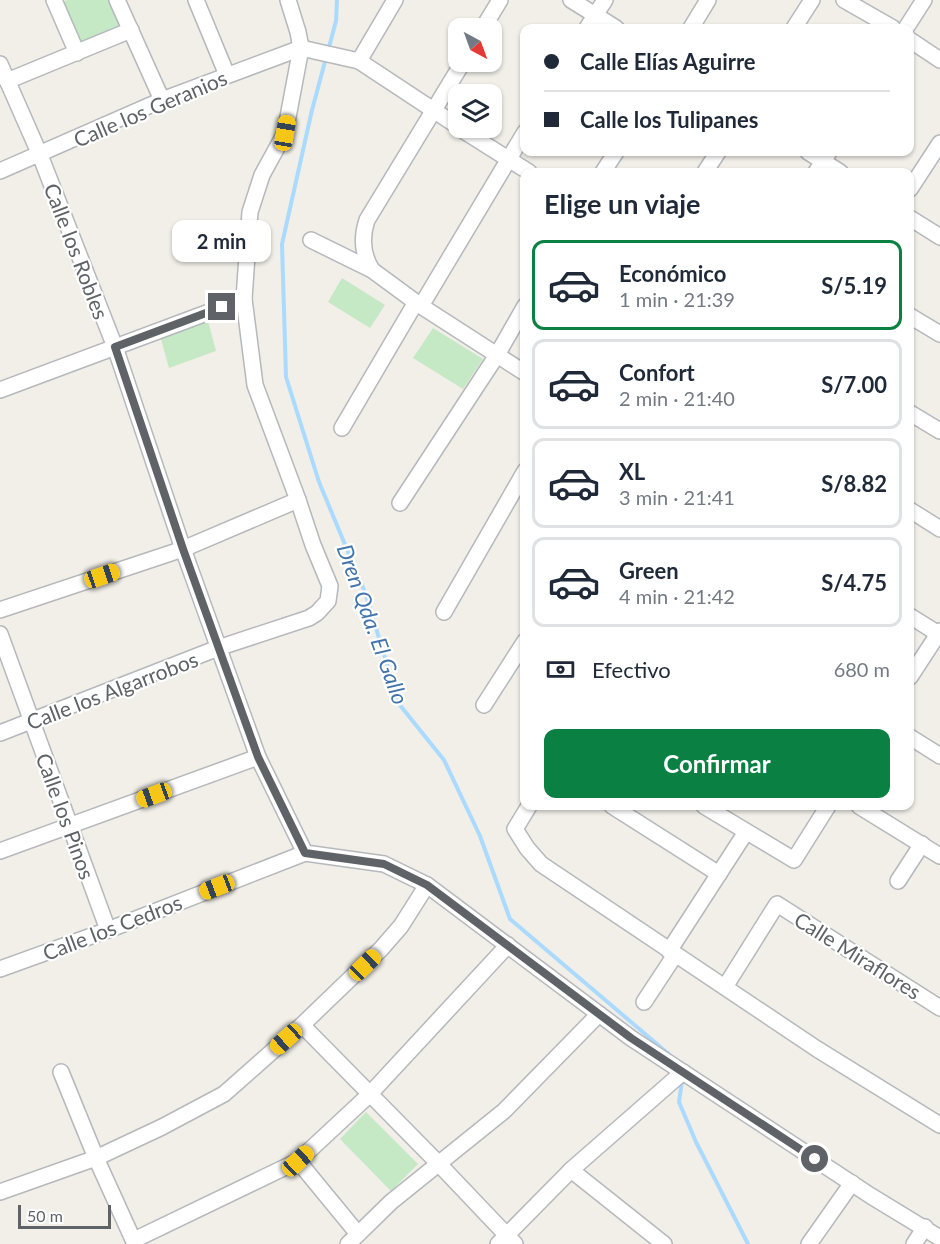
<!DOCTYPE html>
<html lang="es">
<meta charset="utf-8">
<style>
:root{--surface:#fff;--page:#f6f6f7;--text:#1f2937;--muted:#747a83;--line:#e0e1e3;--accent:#0b8043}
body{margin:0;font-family:Lato,sans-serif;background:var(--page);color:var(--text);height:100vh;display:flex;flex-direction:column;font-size:22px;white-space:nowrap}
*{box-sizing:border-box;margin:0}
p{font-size:20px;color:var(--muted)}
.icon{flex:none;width:33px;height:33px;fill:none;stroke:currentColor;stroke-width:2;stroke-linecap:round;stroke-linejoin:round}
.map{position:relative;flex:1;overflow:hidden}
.drawer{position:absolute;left:520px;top:168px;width:394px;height:642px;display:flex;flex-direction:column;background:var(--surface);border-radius:12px;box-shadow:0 2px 4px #0004}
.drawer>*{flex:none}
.hud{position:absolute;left:520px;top:24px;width:394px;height:132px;border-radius:12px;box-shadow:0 2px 4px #0004;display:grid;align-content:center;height:132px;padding:0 24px;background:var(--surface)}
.needle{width:39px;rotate:139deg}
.tools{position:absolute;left:448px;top:18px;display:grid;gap:12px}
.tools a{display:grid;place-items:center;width:54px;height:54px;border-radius:12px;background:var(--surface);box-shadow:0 2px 4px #0004;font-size:30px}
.scale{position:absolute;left:18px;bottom:15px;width:93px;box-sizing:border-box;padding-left:6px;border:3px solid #5f6368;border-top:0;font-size:16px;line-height:21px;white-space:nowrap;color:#5f6368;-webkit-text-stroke:4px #fff;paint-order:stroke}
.end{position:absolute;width:27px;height:27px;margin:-14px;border:8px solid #5f6368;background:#fff;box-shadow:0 0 0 3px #fff}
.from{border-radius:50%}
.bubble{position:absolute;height:42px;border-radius:12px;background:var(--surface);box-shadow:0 2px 4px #0004;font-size:20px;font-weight:700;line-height:42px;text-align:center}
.car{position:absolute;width:18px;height:36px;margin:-18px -9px;border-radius:8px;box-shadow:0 0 4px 2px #0007;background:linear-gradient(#f5c518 24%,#345 0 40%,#f5c518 0 76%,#345 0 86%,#f5c518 0)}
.hud b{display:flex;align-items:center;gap:21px;height:57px;font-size:22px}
.hud b+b{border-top:2px solid var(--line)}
.hud i{width:15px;height:15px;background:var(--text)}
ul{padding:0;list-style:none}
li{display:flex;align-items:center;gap:18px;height:90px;margin:0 12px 9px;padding:0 12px;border:3px solid var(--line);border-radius:12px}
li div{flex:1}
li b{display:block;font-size:22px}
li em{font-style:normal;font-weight:700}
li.current{border-color:var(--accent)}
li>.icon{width:54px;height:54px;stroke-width:1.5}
h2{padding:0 24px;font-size:27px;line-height:72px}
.pay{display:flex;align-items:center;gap:15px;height:66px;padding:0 24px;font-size:22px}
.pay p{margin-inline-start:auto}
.primary-button{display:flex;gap:12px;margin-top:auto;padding:12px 24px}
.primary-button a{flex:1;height:69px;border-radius:12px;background:var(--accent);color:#fff;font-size:24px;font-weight:700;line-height:69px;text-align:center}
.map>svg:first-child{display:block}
.green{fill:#c5e8c5}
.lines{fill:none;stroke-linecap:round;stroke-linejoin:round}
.stream{stroke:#aadaff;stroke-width:4}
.minor-casing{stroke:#b5b8bc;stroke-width:18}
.minor{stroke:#fff;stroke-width:15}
.route{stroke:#5f6368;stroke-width:8}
.labels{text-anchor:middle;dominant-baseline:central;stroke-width:4.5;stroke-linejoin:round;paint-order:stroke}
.street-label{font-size:21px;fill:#5f6368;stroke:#fff}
.water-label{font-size:22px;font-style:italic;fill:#4174aa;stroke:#fff}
</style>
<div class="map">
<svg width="940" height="1244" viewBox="0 0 940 1244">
<rect width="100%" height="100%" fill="#f1efe8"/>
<g class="green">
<polygon points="67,0 112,0 125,29 80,48 60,3"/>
<polygon points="342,278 385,305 370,328 328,302"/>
<polygon points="208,321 216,351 169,368 161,339"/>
<polygon points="433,328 483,359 463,389 413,358"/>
<polygon points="366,1112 418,1164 391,1191 340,1139"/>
</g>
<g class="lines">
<g class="stream">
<polyline points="328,51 336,21 337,0"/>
<polyline points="326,58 312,110 282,244 286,377 319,482 366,595 399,704 444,760 480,836 510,919 671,1056"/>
<polyline points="682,1081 679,1102 696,1142 748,1244"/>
</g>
<g class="minor-casing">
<g id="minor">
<polyline points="54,0 77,53"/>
<polyline points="117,0 162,100"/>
<polyline points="196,0 227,75"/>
<polyline points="571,0 616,28"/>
<polyline points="844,0 893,28"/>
<polyline points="483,28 500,0"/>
<polyline points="587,28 605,0"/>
<polyline points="691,28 708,0"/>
<polyline points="794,28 812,0"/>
<polyline points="906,28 924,0"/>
<polyline points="910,40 940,60"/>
<polyline points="301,48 359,61 459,127"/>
<polyline points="359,61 395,0"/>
<polyline points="0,64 40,155 115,347 183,549 258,757 305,853"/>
<polyline points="7,81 131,30"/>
<polyline points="459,128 529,172"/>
<polyline points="808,152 840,172"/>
<polyline points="0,171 162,100 301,48"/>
<polyline points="603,172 616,152"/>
<polyline points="705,172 718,152"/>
<polyline points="816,172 829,152"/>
<polyline points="910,189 940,143"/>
<polyline points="910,218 940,237"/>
<polyline points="311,240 372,270 421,306 525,373"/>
<path d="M372,270C362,254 361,238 367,220L463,62"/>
<polyline points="421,306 525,132"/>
<polyline points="910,316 940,334"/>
<polyline points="0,390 244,299"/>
<polyline points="910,413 940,431"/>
<polyline points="342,428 416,302"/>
<polyline points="400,503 497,355 525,306"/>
<polyline points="910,510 940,529"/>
<polyline points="0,610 183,549 298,500"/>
<polyline points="444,612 525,471"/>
<polyline points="910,616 940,635"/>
<polyline points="0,634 108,930"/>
<polyline points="910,677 940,631"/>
<polyline points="484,705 525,641"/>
<polyline points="0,733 218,648 309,618 317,613 328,601 330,586 313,545 298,500 255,385 244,299 250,212 262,175 285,133 301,48 298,32 288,0"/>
<polyline points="910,737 940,756"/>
<polyline points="529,806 515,829 527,848 541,864 817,1049 940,1125"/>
<polyline points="612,806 719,874"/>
<polyline points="704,806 794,860 828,806"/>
<polyline points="859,806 940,856"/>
<polyline points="0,851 258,757"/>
<polyline points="898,881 922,844"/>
<polyline points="669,951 746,832"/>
<polyline points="0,969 108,930 305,853 384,864 427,885 631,1038 871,1196 940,1238"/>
<polyline points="725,987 777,904 940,1008"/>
<polyline points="644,1002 675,955"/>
<polyline points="302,1025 438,1163 515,1244"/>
<polyline points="61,1072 96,1158 135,1244"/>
<polyline points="298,1161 358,1234"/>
<polyline points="571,1170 664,1244"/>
<polyline points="0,1192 96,1158 162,1127 224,1094 302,1025 381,949 401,926 427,885"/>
<polyline points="134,1240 298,1161 369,1095 508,945"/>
<polyline points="348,1244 391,1202 504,1111 599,1014"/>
<polyline points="498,1244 571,1170 683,1072"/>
<polyline points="809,1244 852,1183"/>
<polyline points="914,1244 925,1227"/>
</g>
</g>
<use href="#minor" class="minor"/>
</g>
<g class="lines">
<polyline class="route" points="222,307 115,347 183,549 258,757 305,853 384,864 427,885 631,1038 815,1159"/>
</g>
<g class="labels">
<g class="street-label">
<text transform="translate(150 108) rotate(-23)">Calle los Geranios</text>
<text transform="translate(77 251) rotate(69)">Calle los Robles</text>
<text transform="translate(112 690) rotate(-21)">Calle los Algarrobos</text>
<text transform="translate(66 816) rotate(70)">Calle los Pinos</text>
<text transform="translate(112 927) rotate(-21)">Calle los Cedros</text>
<text transform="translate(858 955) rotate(32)">Calle Miraflores</text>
</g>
<g class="water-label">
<text transform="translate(373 624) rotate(70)">Dren Qda. El Gallo</text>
</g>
</g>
</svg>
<div class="tools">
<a><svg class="needle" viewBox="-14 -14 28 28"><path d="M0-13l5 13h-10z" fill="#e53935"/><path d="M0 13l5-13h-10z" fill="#747a83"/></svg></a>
<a><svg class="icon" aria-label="layers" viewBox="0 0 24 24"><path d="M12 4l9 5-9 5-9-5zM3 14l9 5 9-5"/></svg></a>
</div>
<div class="scale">50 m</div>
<i class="end from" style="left:815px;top:1159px"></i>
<i class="end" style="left:222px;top:307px"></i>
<div class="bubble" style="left:172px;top:220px;width:99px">2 min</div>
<i class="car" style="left:285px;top:133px;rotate:10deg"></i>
<i class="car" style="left:102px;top:576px;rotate:71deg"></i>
<i class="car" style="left:154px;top:795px;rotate:250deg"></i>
<i class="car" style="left:217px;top:887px;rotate:249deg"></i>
<i class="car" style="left:365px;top:965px;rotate:46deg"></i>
<i class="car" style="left:286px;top:1039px;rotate:228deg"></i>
<i class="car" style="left:298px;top:1161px;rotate:47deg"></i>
<div class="hud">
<b><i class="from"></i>Calle Elías Aguirre</b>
<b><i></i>Calle los Tulipanes</b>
</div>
<section class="drawer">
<h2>Elige un viaje</h2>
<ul>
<li class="current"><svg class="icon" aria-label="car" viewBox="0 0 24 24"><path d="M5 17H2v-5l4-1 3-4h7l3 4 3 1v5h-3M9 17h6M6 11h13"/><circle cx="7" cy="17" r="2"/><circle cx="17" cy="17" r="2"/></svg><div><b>Económico</b><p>1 min · 21:39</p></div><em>S/5.19</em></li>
<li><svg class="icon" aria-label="car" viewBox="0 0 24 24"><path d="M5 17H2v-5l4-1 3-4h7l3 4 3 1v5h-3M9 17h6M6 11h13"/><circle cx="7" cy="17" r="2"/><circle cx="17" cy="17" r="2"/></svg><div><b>Confort</b><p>2 min · 21:40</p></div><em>S/7.00</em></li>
<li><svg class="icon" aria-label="car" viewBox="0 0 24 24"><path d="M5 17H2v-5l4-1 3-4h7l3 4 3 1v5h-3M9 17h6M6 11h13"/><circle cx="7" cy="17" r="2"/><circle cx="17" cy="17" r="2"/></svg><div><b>XL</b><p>3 min · 21:41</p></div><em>S/8.82</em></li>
<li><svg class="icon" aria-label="car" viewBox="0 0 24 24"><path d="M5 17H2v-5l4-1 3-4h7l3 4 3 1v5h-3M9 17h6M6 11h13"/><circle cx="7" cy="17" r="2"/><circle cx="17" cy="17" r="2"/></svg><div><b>Green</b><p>4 min · 21:42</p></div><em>S/4.75</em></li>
</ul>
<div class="pay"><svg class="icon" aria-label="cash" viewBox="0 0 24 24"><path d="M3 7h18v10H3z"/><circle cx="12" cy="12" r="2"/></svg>Efectivo<p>680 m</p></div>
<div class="primary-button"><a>Confirmar</a></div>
</section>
</div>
